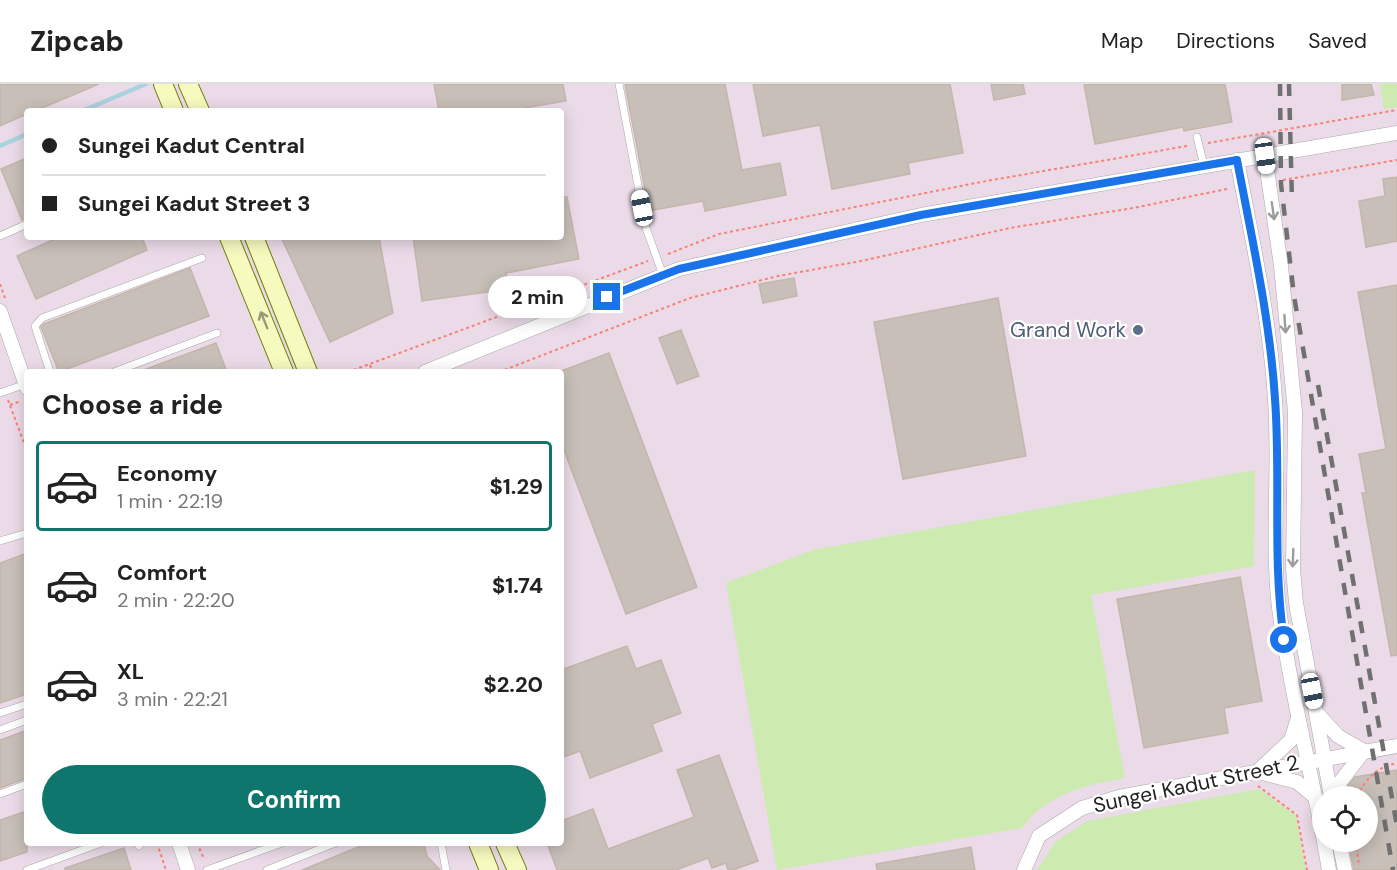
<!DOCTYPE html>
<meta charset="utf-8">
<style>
:root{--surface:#fff;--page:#f2f2f2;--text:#222;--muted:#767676;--line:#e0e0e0;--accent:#0f766e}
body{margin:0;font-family:"DM Sans",sans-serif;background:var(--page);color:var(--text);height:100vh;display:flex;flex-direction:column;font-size:22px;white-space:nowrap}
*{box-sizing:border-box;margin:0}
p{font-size:20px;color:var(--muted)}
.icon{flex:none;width:33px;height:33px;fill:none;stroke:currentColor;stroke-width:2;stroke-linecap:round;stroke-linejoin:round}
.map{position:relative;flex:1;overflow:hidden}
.sheet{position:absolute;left:24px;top:285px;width:540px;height:477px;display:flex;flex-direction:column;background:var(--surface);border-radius:6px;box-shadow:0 3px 15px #0003}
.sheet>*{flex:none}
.guide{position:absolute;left:24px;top:24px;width:540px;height:132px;border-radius:6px;box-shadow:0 3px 15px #0003;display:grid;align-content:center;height:132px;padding:0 18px;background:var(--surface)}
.tools{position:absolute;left:1312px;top:702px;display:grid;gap:12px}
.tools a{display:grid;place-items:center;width:66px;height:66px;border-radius:50%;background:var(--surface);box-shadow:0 3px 15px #0003;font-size:30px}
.end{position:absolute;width:27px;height:27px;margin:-14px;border:8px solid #1a73e8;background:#fff;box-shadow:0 0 0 3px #fff}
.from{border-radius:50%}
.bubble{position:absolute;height:42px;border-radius:21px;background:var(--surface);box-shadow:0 3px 15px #0003;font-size:20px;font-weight:700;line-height:42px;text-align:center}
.car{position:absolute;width:18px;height:36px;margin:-18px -9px;border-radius:8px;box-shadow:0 0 4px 2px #0007;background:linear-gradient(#fff 24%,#345 0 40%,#fff 0 76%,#345 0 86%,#fff 0)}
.guide b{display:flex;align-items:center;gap:21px;height:57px;font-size:22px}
.guide b+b{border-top:2px solid var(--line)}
.guide i{width:15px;height:15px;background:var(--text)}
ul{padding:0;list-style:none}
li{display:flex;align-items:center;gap:18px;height:90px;margin:0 12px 9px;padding:0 6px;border:3px solid transparent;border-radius:6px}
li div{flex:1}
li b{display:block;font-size:22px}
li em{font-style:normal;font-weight:700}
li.current{border-color:var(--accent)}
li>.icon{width:54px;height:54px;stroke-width:1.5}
h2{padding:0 18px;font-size:27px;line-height:72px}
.primary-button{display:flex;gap:12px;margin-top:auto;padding:12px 18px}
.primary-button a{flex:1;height:69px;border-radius:36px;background:var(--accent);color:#fff;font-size:24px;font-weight:700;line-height:69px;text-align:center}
header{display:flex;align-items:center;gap:36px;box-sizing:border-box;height:84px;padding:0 30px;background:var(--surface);border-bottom:2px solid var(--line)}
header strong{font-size:28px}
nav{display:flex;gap:33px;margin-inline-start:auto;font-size:21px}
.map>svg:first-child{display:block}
.industrial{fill:#ebdbe8;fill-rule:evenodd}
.grass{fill:#cdebb0}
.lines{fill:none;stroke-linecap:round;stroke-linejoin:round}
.stream{stroke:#aad3df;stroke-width:4.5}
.building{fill:#c7bfb8;stroke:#c4b6ab;stroke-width:1.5}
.lane-casing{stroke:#a9a9a9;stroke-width:8}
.street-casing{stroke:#a9a9a9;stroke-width:15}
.secondary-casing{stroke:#707d05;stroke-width:20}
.path{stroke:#fa8072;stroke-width:2;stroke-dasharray:3 3;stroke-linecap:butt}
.lane{stroke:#fff;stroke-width:7}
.street{stroke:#fff;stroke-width:14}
.secondary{stroke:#f7fabf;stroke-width:18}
.rail{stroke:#707070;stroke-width:4.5;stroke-dasharray:12 12;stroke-linecap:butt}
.oneway{stroke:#9c9c9c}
.oneway2{stroke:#979978}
.route{stroke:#1a73e8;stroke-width:8}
.service-dot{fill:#5c6f8a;stroke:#fff;stroke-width:2}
.labels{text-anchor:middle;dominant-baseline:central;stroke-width:4.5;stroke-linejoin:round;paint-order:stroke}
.service-label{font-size:21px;fill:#4e5e75;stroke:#fff;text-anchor:end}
.street-label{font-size:21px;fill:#222;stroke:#fff}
</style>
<header>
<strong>Zipcab</strong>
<nav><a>Map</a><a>Directions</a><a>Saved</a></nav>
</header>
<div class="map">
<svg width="1397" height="786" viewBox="0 0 1397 786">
<rect width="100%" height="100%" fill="#f2efe9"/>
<path class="industrial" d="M0,0H1397V786H0ZM27,27H561V153H27ZM27,288H561V759H27ZM1323,712H1368V758H1323Z"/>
<g class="grass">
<polygon points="1380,0 1397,0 1397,23 1384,25"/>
<path d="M1255,386L1254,482L1091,511L1125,694C1085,701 1047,710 1022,744L777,786L726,499L813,466Z"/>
<polygon points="1259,705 1296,731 1306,786 1037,786 1055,758 1087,737"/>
</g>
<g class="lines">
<g class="stream">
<polyline points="82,27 146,0"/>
<polyline points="0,62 27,50"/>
</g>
</g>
<g class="building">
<polygon points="0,0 99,0 35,27 27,27 27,30 0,42"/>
<polygon points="434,0 563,0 566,17 524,24 524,27 439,27"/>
<polygon points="625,0 725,0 742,86 780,79 786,111 705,127 703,117 649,127"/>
<polygon points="753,0 950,0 963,69 908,79 910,90 832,105 820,41 763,52"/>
<polygon points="991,0 1023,0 1025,10 994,16"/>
<polygon points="1084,0 1225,0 1232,38 1184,47 1183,43 1095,60"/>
<polygon points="1342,0 1371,0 1374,11 1342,16"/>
<polygon points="27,74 27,134 22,136 1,85"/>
<polygon points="1397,93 1397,157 1366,163 1359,117 1385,112 1383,95"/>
<polygon points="561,113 567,113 579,175 506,189 509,205 422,217 413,153 561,153"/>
<polygon points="59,153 142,153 147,166 36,215 17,172"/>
<polygon points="281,153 379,153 393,229 330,258"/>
<polygon points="190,184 209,232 59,288 41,243 44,240"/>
<polygon points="794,194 797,212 763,219 759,200"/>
<polygon points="1397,201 1397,571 1391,572 1362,409 1366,409 1359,370 1386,365 1358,208"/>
<polygon points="998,214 1026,372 903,395 874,238"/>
<polygon points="681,246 699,292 677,300 659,254"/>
<polygon points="216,259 227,288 141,288 141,287"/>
<polygon points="609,269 697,503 626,530 561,358 561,287"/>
<polygon points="27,469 27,610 0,619 0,479"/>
<polygon points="1240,493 1262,617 1224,624 1228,649 1144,664 1117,515"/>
<polygon points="627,562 636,585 661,576 681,629 652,640 662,667 590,694 580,667 561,674 561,586"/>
<polygon points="27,646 27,694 0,704 0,656"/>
<polygon points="719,671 758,777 733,786 728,786 726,779 712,784 708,774 676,786 557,786 547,759 561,759 561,737 593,725 608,765 694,733 677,686"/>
<polygon points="1397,686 1397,786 1354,786 1348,758 1368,758 1368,712 1340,712 1355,693"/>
<polygon points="27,727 27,768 0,777 0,736"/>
<polygon points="368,759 424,759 427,772 440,786 302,786"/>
<polygon points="971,763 975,786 877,786 876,780"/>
<polygon points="124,764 131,786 65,786 65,784"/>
</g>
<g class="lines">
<g class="lane-casing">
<g id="lane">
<polyline points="619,0 646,144 663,191"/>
<polyline points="1197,53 1204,82"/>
<polyline points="0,152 27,140"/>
<polyline points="46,288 49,285 35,242 42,234 202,174"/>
<polyline points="114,288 217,249"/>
<polyline points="0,309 26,300"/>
<polyline points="0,457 27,449"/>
<polyline points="0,629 27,620"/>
<polyline points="0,646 27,636"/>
<polyline points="0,710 27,700"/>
<polyline points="137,759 139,762"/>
<polyline points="441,759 446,786"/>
<polyline points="27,786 101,759"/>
<polyline points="207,786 282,759"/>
<polyline points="267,786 335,759"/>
</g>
</g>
<g class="street-casing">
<g id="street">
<polyline points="1265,72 1281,182 1295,328 1293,485 1296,519 1331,712"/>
<path d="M1237,76C1252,155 1270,235 1275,315C1280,385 1271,455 1279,524C1289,601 1309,677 1323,753"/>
<polyline points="0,227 27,304"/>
<polyline points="425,288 679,185 921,131 1397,49"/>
<polyline points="1316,628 1338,652 1364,667"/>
<polyline points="1259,686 1291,656 1298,634"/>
<polyline points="1262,689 1297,698 1316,714"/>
<polyline points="1331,710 1364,667"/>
<polyline points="1324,758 1329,786"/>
<polyline points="1339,758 1345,786"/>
<polyline points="179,759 188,786"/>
<polyline points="1024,786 1039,752 1082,724 1119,713 1397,662"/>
</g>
</g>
<g class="secondary-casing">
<g id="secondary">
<polyline points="163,0 174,27"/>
<polyline points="188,0 200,27"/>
<polyline points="229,153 284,288"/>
<polyline points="254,153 308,288"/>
<polyline points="478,759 489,786"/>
<polyline points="505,759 517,786"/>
</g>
</g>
<g class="path">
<polyline points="1208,59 1397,26"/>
<polyline points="1283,96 1397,76"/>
<polyline points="668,170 719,150 981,98 1187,62"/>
<polyline points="0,200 5,214"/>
<polyline points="370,281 373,288"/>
<polyline points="323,286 334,288"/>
<polyline points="348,288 648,177"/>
<polyline points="499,288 690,214 778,192 861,177 1010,144 1133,124 1227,105"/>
<polyline points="8,316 27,367"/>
<polyline points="10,321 21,317"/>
<polyline points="1258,702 1297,731 1307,786"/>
<path d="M1357,712C1368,693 1375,684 1397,679"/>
<polyline points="1356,758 1359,781"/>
<polyline points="157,759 166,786"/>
<polyline points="197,759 204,775"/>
</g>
<use href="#lane" class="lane"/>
<use href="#street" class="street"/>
<use href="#secondary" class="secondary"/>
<g class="rail">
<polyline points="1280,0 1281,100 1294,212 1393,786"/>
<polyline points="1289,0 1292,117"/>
<polyline points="1318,301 1397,742"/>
</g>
</g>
<defs><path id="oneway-shaft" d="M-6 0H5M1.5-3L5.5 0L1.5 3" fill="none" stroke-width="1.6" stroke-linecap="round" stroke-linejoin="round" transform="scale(1.5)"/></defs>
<g class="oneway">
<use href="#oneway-shaft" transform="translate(1273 127) rotate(82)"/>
<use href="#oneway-shaft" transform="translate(1285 240) rotate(86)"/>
<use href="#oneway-shaft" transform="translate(1293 474) rotate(92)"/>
</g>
<use class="oneway2" href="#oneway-shaft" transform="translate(264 236) rotate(-112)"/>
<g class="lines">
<path class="route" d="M607,213L679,185L921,131L1237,76C1252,155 1270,235 1275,315C1281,395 1272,475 1284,556"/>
</g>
<circle class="service-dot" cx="1138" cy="246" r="6"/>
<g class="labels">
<g class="service-label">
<text x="1126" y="246">Grand Work</text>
</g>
<g class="street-label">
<text transform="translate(1196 700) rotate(-12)">Sungei Kadut Street 2</text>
</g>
</g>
</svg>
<div class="tools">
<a><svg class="icon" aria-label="locate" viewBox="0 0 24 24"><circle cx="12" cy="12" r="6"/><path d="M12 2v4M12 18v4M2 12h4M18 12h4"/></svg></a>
</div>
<i class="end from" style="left:1284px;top:556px"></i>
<i class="end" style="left:607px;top:213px"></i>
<div class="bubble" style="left:488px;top:192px;width:99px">2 min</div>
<i class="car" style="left:1265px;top:72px;rotate:172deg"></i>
<i class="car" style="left:642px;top:124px;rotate:349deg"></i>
<i class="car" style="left:1312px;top:607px;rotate:169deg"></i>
<div class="guide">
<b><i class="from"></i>Sungei Kadut Central</b>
<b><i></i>Sungei Kadut Street 3</b>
</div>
<section class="sheet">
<h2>Choose a ride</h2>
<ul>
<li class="current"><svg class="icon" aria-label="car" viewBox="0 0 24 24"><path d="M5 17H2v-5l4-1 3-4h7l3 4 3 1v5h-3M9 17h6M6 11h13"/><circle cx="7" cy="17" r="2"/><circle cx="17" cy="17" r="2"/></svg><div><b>Economy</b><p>1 min · 22:19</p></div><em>$1.29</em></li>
<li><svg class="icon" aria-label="car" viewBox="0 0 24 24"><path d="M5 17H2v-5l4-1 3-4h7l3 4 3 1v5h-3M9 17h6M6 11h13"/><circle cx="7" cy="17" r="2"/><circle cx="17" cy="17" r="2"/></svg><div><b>Comfort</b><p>2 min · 22:20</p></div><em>$1.74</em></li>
<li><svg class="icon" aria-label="car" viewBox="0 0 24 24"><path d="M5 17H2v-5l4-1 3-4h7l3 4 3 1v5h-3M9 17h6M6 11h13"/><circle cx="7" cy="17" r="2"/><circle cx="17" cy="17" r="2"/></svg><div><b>XL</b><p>3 min · 22:21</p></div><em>$2.20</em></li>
</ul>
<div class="primary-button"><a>Confirm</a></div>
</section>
</div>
